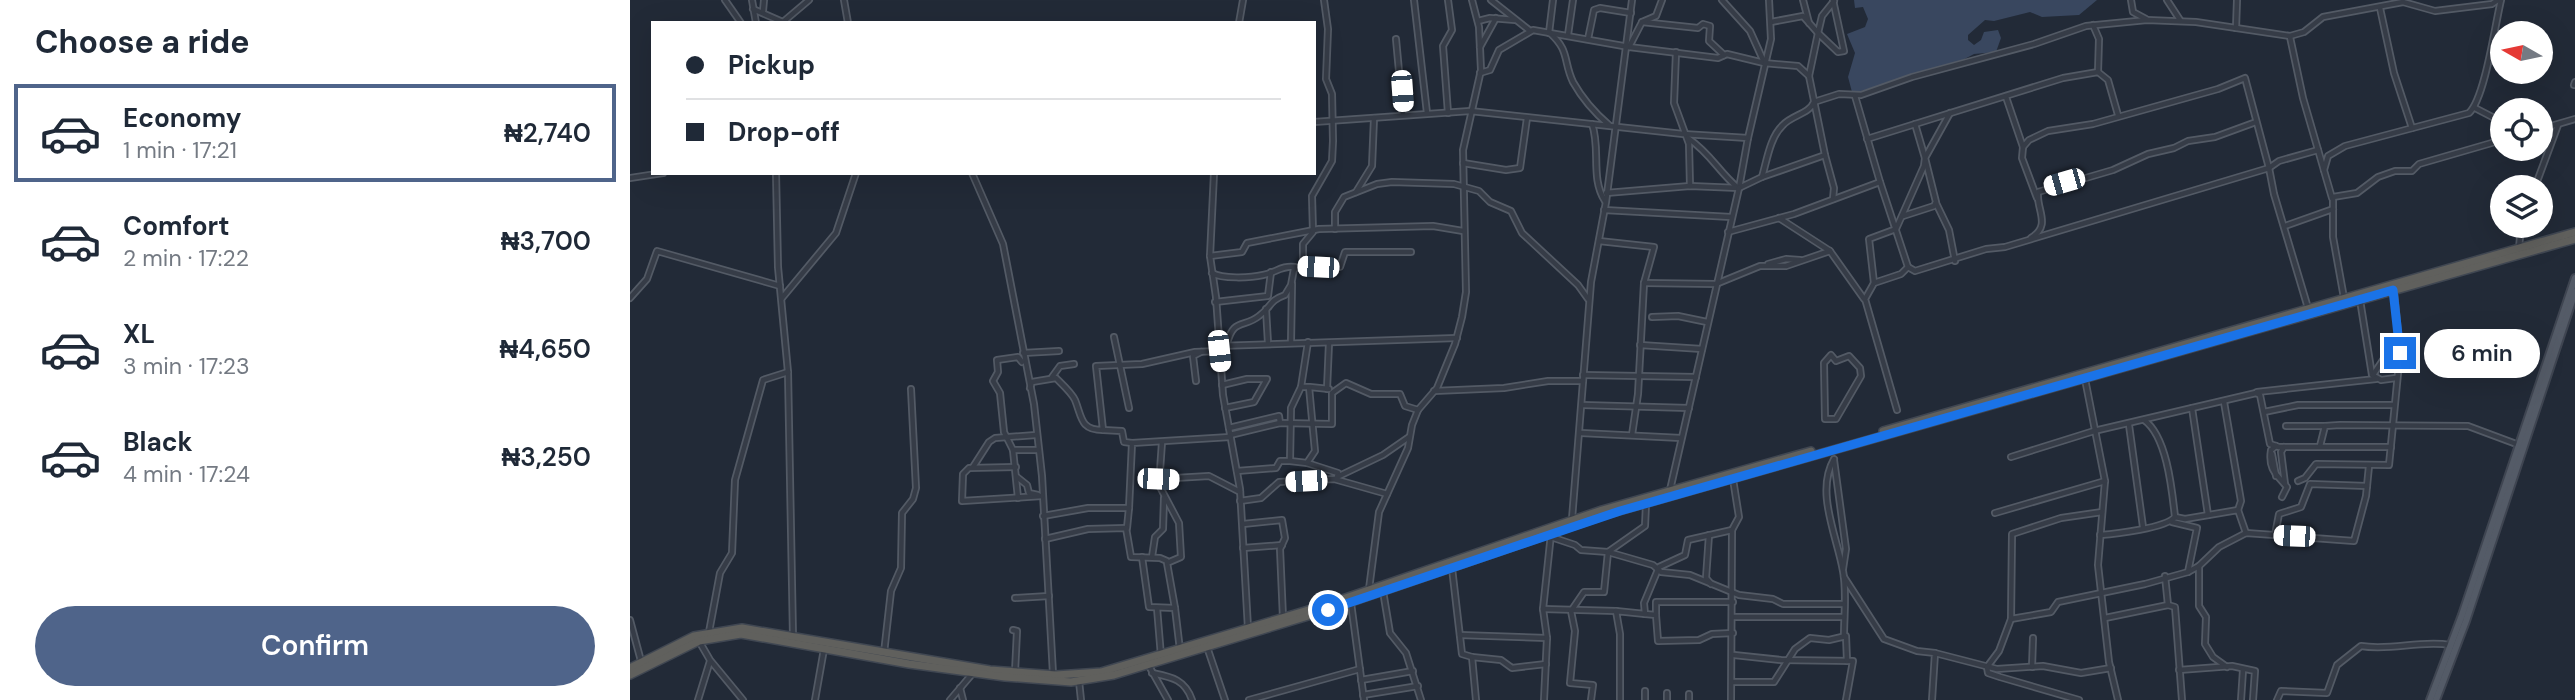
<!DOCTYPE html>
<meta charset="utf-8">
<style>
:root{--surface:#fff;--page:#f2f2f3;--text:#1f2937;--muted:#747a83;--line:#e0e1e3;--accent:#4f648a}
body{margin:0;font-family:"DM Sans",sans-serif;background:var(--page);color:var(--text);height:100vh;display:flex;flex-direction:column;font-size:26px;white-space:nowrap}
*{box-sizing:border-box;margin:0}
p{font-size:23px;color:var(--muted)}
.icon{flex:none;width:38px;height:38px;fill:none;stroke:currentColor;stroke-width:2;stroke-linecap:round;stroke-linejoin:round}
.map{position:relative;flex:1;overflow:hidden}
.side{display:flex;flex-direction:column;background:var(--surface);width:630px}
.side>*{flex:none}
.hud{position:absolute;left:21px;top:21px;width:665px;height:154px;border-radius:0px;box-shadow:0 7px 28px #0002;display:grid;align-content:center;height:154px;padding:0 35px;background:var(--surface)}
.needle{width:46px;rotate:279deg}
.tools{position:absolute;left:1860px;top:21px;display:grid;gap:14px}
.tools a{display:grid;place-items:center;width:63px;height:63px;border-radius:50%;background:var(--surface);box-shadow:0 7px 28px #0002;font-size:35px}
.end{position:absolute;width:32px;height:32px;margin:-16px;border:9px solid #1a73e8;background:#fff;box-shadow:0 0 0 4px #fff}
.from{border-radius:50%}
.bubble{position:absolute;height:49px;border-radius:24px;background:var(--surface);box-shadow:0 7px 28px #0002;font-size:23px;font-weight:600;line-height:49px;text-align:center}
.car{position:absolute;width:21px;height:42px;margin:-21px -10px;border-radius:9px;box-shadow:0 0 5px 2px #0007;background:linear-gradient(#fff 24%,#345 0 40%,#fff 0 76%,#345 0 86%,#fff 0)}
.hud b{display:flex;align-items:center;gap:24px;height:66px;font-size:26px}
.hud b+b{border-top:2px solid var(--line)}
.hud i{width:18px;height:18px;background:var(--text)}
ul{padding:0;list-style:none}
li{display:flex;align-items:center;gap:21px;height:98px;margin:0 14px 10px;padding:0 21px;border:4px solid transparent;border-radius:0px}
li div{flex:1}
li b{display:block;font-size:26px}
li em{font-style:normal;font-weight:600}
li.selected{border-color:var(--accent)}
li>.icon{width:63px;height:63px;stroke-width:1.5}
h2{padding:0 35px;font-size:32px;line-height:84px}
.button{display:flex;gap:14px;margin-top:auto;padding:14px 35px}
.button a{flex:1;height:80px;border-radius:42px;background:var(--accent);color:#fff;font-size:28px;font-weight:600;line-height:80px;text-align:center}
main{display:flex;flex:1;min-height:0}
.map>svg:first-child{display:block}
.water{fill:#39475f}
.lines{fill:none;stroke-linecap:round;stroke-linejoin:round}
.minor-casing{stroke:#535a65;stroke-width:8}
.primary-casing{stroke:#3f4551;stroke-width:10}
.trunk-casing{stroke:#404752;stroke-width:10}
.minor{stroke:#363c47;stroke-width:4.5}
.primary{stroke:#545b67;stroke-width:6}
.trunk{stroke:#60605d;stroke-width:7}
.route{stroke:#1a73e8;stroke-width:9}
</style>
<main>
<section class="side">
<h2>Choose a ride</h2>
<ul>
<li class="selected"><svg class="icon" aria-label="car" viewBox="0 0 24 24"><path d="M5 17H2v-5l4-1 3-4h7l3 4 3 1v5h-3M9 17h6M6 11h13"/><circle cx="7" cy="17" r="2"/><circle cx="17" cy="17" r="2"/></svg><div><b>Economy</b><p>1 min · 17:21</p></div><em>₦2,740</em></li>
<li><svg class="icon" aria-label="car" viewBox="0 0 24 24"><path d="M5 17H2v-5l4-1 3-4h7l3 4 3 1v5h-3M9 17h6M6 11h13"/><circle cx="7" cy="17" r="2"/><circle cx="17" cy="17" r="2"/></svg><div><b>Comfort</b><p>2 min · 17:22</p></div><em>₦3,700</em></li>
<li><svg class="icon" aria-label="car" viewBox="0 0 24 24"><path d="M5 17H2v-5l4-1 3-4h7l3 4 3 1v5h-3M9 17h6M6 11h13"/><circle cx="7" cy="17" r="2"/><circle cx="17" cy="17" r="2"/></svg><div><b>XL</b><p>3 min · 17:23</p></div><em>₦4,650</em></li>
<li><svg class="icon" aria-label="car" viewBox="0 0 24 24"><path d="M5 17H2v-5l4-1 3-4h7l3 4 3 1v5h-3M9 17h6M6 11h13"/><circle cx="7" cy="17" r="2"/><circle cx="17" cy="17" r="2"/></svg><div><b>Black</b><p>4 min · 17:24</p></div><em>₦3,250</em></li>
</ul>
<div class="button"><a>Confirm</a></div>
</section>
<div class="map">
<svg width="1945" height="700" viewBox="0 0 1945 700">
<rect width="100%" height="100%" fill="#222a37"/>
<polygon class="water" points="1224,0 1467,0 1449,15 1412,17 1400,12 1364,21 1355,20 1338,35 1338,40 1344,45 1351,40 1354,32 1368,30 1371,38 1366,52 1344,54 1329,62 1228,92 1222,92 1218,77 1225,53 1217,34 1235,27 1238,19 1233,7 1225,8"/>
<g class="lines">
<g class="minor-casing">
<g id="minor">
<polyline points="95,0 111,23"/>
<polyline points="122,0 126,23"/>
<polyline points="214,0 218,23"/>
<polyline points="784,0 797,113"/>
<polyline points="818,0 822,30 813,46 818,113"/>
<polyline points="861,0 899,30"/>
<polyline points="1092,0 1120,31 1134,62"/>
<polyline points="1173,0 1179,23"/>
<polyline points="1501,0 1503,12 1516,19"/>
<polyline points="1537,0 1550,20"/>
<polyline points="1750,8 1764,73 1782,128"/>
<polyline points="123,9 155,23"/>
<polyline points="133,11 134,0"/>
<polyline points="848,21 860,18 885,20"/>
<polyline points="153,22 179,0"/>
<polyline points="1012,22 1068,28 1073,24 1080,26 1079,41 1094,55"/>
<polyline points="1141,22 1173,16 1188,33 1192,16 1204,1"/>
<polyline points="609,23 613,0"/>
<polyline points="1463,25 1469,39 1468,72"/>
<polyline points="1606,28 1607,0"/>
<polyline points="919,33 923,0"/>
<path d="M920,33C940,51 933,61 943,82C952,98 966,114 979,125"/>
<polyline points="938,35 943,0"/>
<polyline points="1660,37 1673,98 1702,198"/>
<polyline points="766,39 773,114"/>
<polyline points="958,39 964,10 970,8 1001,13"/>
<polyline points="850,47 866,18"/>
<polyline points="999,47 1012,22 1026,16 1032,0"/>
<polyline points="1046,52 1044,103 1059,144 1060,186"/>
<polyline points="850,73 860,70 869,50 903,30 999,47 1088,58 1097,54 1134,63 1168,66 1179,76 1195,155 1132,177"/>
<polyline points="1179,76 1188,33 1208,52 1214,51 1203,0"/>
<polyline points="1944,85 1945,82"/>
<polyline points="1376,97 1393,147"/>
<polyline points="1845,108 1872,122"/>
<path d="M684,122L840,111L1053,134L1118,138L1109,188L1132,177C1137,160 1140,137 1153,125C1162,115 1179,114 1184,102L1209,94L1231,95L1282,77L1404,44L1456,26L1517,20L1566,22L1660,36L1674,32L1693,17L1773,2L1805,11L1862,4L1868,0"/>
<path d="M962,124C971,149 960,178 975,201"/>
<polyline points="1911,129 1945,119"/>
<path d="M1058,138C1082,155 1087,170 1108,188"/>
<polyline points="1118,138 1141,39 1139,0"/>
<polyline points="1237,139 1433,78 1468,72 1478,80 1488,115"/>
<polyline points="1195,155 1204,188 1203,199"/>
<polyline points="833,163 876,170 890,168 897,118"/>
<path d="M1694,170L1698,156L1715,146L1839,113C1855,98 1865,25 1871,0"/>
<polyline points="146,173 148,267 158,372 163,637"/>
<polyline points="342,173 373,244 404,404 412,476 423,674"/>
<polyline points="584,173 580,256 586,297 593,395 610,489 618,628"/>
<polyline points="0,178 33,173"/>
<polyline points="1250,182 1278,267 1271,274 1244,283 1235,299 1267,410"/>
<polyline points="1905,187 1928,125"/>
<polyline points="726,192 742,166 744,118"/>
<polyline points="976,193 1060,186 1109,188"/>
<polyline points="1407,198 1392,158 1393,147 1399,140 1418,131 1463,124 1588,89 1615,78 1639,168 1649,161 1688,150"/>
<polyline points="1306,203 1319,230 1325,261"/>
<polyline points="974,210 1101,217"/>
<polyline points="1273,216 1304,206 1306,202 1295,158 1320,113"/>
<polyline points="1655,226 1703,209"/>
<polyline points="705,229 705,212 714,197 747,184 762,182 824,184 849,191 860,202 881,211 892,233 948,285 958,299"/>
<polyline points="1098,232 1164,214 1250,182 1225,96"/>
<path d="M1401,238C1422,225 1406,210 1408,192L1483,170L1518,154L1544,148L1558,141L1585,137L1626,122"/>
<polyline points="969,241 1024,247 1014,283 1008,394 1002,435"/>
<polyline points="1889,248 1891,226"/>
<polyline points="1200,251 1234,299"/>
<polyline points="580,256 612,252 617,243 689,229 803,226 833,231"/>
<polyline points="1138,264 1156,259 1170,260"/>
<polyline points="673,266 710,267 715,252 781,252"/>
<polyline points="1278,267 1285,271 1356,249 1375,247 1639,168 1644,194 1678,308"/>
<path d="M582,273C592,279 620,278 633,275C645,273 652,265 665,267"/>
<polyline points="1014,283 1086,284 1130,266 1156,266 1200,251 1149,218"/>
<polyline points="1244,283 1239,239 1266,229 1294,166 1295,158 1285,124"/>
<polyline points="0,298 17,279 27,251 150,286"/>
<polyline points="152,298 206,233 226,173"/>
<polyline points="1714,298 1703,237 1703,197 1727,193 1748,177 1765,171 1782,171 1789,164 1872,140"/>
<polyline points="1730,300 1742,375 1751,380 1766,378"/>
<polyline points="585,302 638,296 641,272"/>
<polyline points="636,309 638,343"/>
<polyline points="1022,317 1048,316 1077,322"/>
<polyline points="484,337 499,408"/>
<polyline points="661,342 662,284"/>
<path d="M597,344C603,318 614,328 629,316C642,307 638,301 655,295L661,285L664,269L673,266V244L683,232L682,196L702,161L703,141L702,94L696,79L698,29L694,0"/>
<polyline points="1010,345 1072,349"/>
<polyline points="588,346 827,338"/>
<polyline points="393,353 429,351"/>
<polygon points="1201,355 1206,361 1219,356 1230,368 1231,376 1206,419 1195,419 1194,363"/>
<polyline points="953,375 1066,377"/>
<polyline points="1743,375 1769,336"/>
<polyline points="422,377 430,366 444,364"/>
<polyline points="1455,379 1475,481 1468,565 1479,662 1488,700"/>
<polyline points="566,381 563,356 571,352"/>
<polyline points="592,385 617,379 637,379 624,402 595,408"/>
<polyline points="671,387 678,342"/>
<polyline points="680,387 699,389"/>
<path d="M400,388L402,382L426,378C432,384 442,393 445,400C452,417 450,430 473,430L466,366L512,364L565,352L588,351"/>
<polyline points="697,389 699,343"/>
<polyline points="804,391 874,388 918,381 953,381"/>
<polyline points="1627,392 1746,379"/>
<polyline points="1594,402 1611,501 1608,510"/>
<polyline points="952,405 1059,408"/>
<polyline points="1562,408 1578,515"/>
<polyline points="1634,412 1668,405 1764,405"/>
<polyline points="1499,425 1513,527"/>
<polyline points="1656,426 1695,426"/>
<polyline points="599,428 649,416 650,423"/>
<polyline points="473,430 492,431 494,442 502,443"/>
<polyline points="951,433 1051,438"/>
<polyline points="600,435 650,423 702,424 702,393 716,383 741,394 770,394 775,406 788,410"/>
<polyline points="532,442 529,485 549,523 551,557 537,563 545,608"/>
<path d="M1646,446L1641,450C1638,469 1646,474 1657,487L1652,497"/>
<polyline points="1690,446 1695,426 1710,425 1838,426 1889,445"/>
<polyline points="1654,447 1651,452 1655,484"/>
<polyline points="383,450 374,432 370,393 363,381 368,372 367,360 388,357 392,362"/>
<polyline points="1642,454 1646,476"/>
<polyline points="1381,457 1464,431 1626,393 1630,395 1640,444 1649,447 1761,447"/>
<path d="M1204,459C1185,492 1207,536 1213,571C1217,591 1214,615 1214,636"/>
<polyline points="1204,460 1216,549 1213,569"/>
<polyline points="677,463 708,473 707,478"/>
<polyline points="343,467 359,442 365,438 406,435"/>
<polyline points="386,467 339,468 333,474 332,501 412,496"/>
<polyline points="607,471 646,468 650,461 660,461 661,408 671,387 679,387 685,451 677,463 660,461"/>
<polyline points="387,477 397,485 399,493 408,495"/>
<polyline points="707,477 753,455 779,437"/>
<polyline points="528,479 579,476 610,492"/>
<polyline points="1668,481 1675,478 1686,464 1759,465 1770,353 1764,291"/>
<polyline points="1040,490 1109,188"/>
<polyline points="388,498 383,450 408,450"/>
<polyline points="610,501 631,498 649,482 704,479 757,494"/>
<polyline points="499,508 502,443 600,437"/>
<polyline points="1365,513 1475,481"/>
<polyline points="413,516 458,508 499,508 497,528"/>
<polyline points="1545,517 1555,519 1608,510 1616,533"/>
<polyline points="942,519 961,282 976,202 1002,0"/>
<polyline points="1542,522 1567,528 1558,572"/>
<polyline points="613,524 652,520 655,538 650,549 653,618"/>
<polyline points="1079,535 1076,578 1081,584"/>
<path d="M1470,535C1485,534 1536,528 1545,517C1542,490 1537,436 1514,420"/>
<polyline points="1645,535 1649,514 1671,507 1680,484 1737,486"/>
<polyline points="921,537 945,545 951,550 978,552 1023,565 1031,572 1060,575 1109,595 1143,599 1153,604 1214,604"/>
<polyline points="415,539 458,529 496,528 501,557 530,558 537,561"/>
<polyline points="613,548 652,545"/>
<polyline points="512,557 519,607 545,608 550,650"/>
<polyline points="522,557 525,537 533,529 534,498"/>
<polyline points="1569,566 1569,606 1576,617 1575,644 1583,657 1597,667"/>
<polyline points="822,568 832,654 842,657 846,700"/>
<polyline points="1214,577 1254,639 1287,651 1305,653 1302,700"/>
<polyline points="739,589 749,512 778,448 782,425 788,410 807,388 825,344 832,317 836,292 833,150 851,70 849,27 842,0"/>
<polyline points="753,591 760,633 776,653 791,700"/>
<polyline points="385,598 419,596"/>
<polyline points="721,603 734,700"/>
<polyline points="1538,605 1545,607 1552,700"/>
<polyline points="527,608 531,656"/>
<polyline points="913,609 986,611"/>
<polyline points="1015,614 1026,615 1028,641 1069,640 1082,634 1103,633"/>
<polyline points="1026,615 1026,602 1103,602"/>
<polyline points="1103,617 1214,617"/>
<polyline points="1475,618 1538,605 1535,576"/>
<polyline points="1381,619 1421,612 1428,602 1515,584 1558,572 1569,566 1589,547 1616,533 1724,541 1736,496 1739,466"/>
<polyline points="0,620 11,661"/>
<polyline points="383,630 387,631 385,672"/>
<polyline points="79,632 90,573 102,553 105,480 133,380 158,372"/>
<polyline points="830,635 917,638"/>
<polyline points="69,641 80,660 113,700"/>
<polyline points="576,644 595,700"/>
<polyline points="254,653 261,591 271,568 272,513 283,499 286,488 281,389"/>
<polyline points="1305,653 1367,669 1413,666 1451,673 1481,668"/>
<polyline points="1104,655 1151,660 1223,661 1216,700"/>
<polyline points="842,657 871,660 882,668 916,664"/>
<polyline points="519,666 538,700"/>
<polyline points="1357,667 1369,651 1381,619 1382,534 1431,518 1472,512"/>
<polyline points="1357,667 1358,673 1370,677 1449,700"/>
<polyline points="1402,667 1403,638"/>
<polyline points="1549,670 1602,666 1625,671 1623,700"/>
<path d="M522,673C541,677 555,679 562,700"/>
<polyline points="731,680 783,671"/>
<polyline points="449,681 451,700"/>
<polyline points="1102,682 1144,682 1165,649 1180,638 1199,640 1216,636 1217,661"/>
<polyline points="330,688 333,700"/>
<polyline points="1015,691 1015,700"/>
<polyline points="733,695 788,686"/>
<polyline points="68,700 80,661"/>
<polyline points="185,700 194,649"/>
<polyline points="320,700 343,673"/>
<polyline points="619,700 730,669"/>
<polyline points="914,700 917,638 913,609 921,534"/>
<polyline points="961,700 963,685 940,683 945,631 941,611 954,592 974,592 978,552 1015,526 1016,504"/>
<polyline points="990,700 990,634 986,611 1015,614 1014,603 1029,567 1055,555 1058,540 1102,530"/>
<polyline points="1037,700 1037,693"/>
<polyline points="1059,700 1059,694"/>
<polyline points="1101,700 1102,530 1109,517 1103,479"/>
<polyline points="1611,700 1613,670"/>
<path d="M1647,700L1651,691L1697,693L1707,665L1731,646C1761,651 1790,640 1820,645"/>
</g>
</g>
<g class="primary-casing">
<g id="primary">
<polyline points="1800,700 1832,615 1945,278"/>
<polyline points="1806,700 1836,621 1945,292"/>
</g>
</g>
<g class="trunk-casing">
<g id="trunk">
<polyline points="1253,431 1945,232"/>
<polyline points="0,668 64,636 112,628 360,670 426,675 471,672 695,605 972,510 1181,451"/>
<polyline points="0,675 69,641 111,634 279,664 375,677 441,682 484,675 698,610 975,515 1945,239"/>
</g>
</g>
<use href="#minor" class="minor"/>
<use href="#primary" class="primary"/>
<use href="#trunk" class="trunk"/>
</g>
<g class="lines">
<polyline class="route" points="698,610 990,511 1763,290 1770,353"/>
</g>
</svg>
<div class="tools">
<a><svg class="needle" viewBox="-14 -14 28 28"><path d="M0-13l5 13h-10z" fill="#e53935"/><path d="M0 13l5-13h-10z" fill="#747a83"/></svg></a>
<a><svg class="icon" aria-label="locate" viewBox="0 0 24 24"><circle cx="12" cy="12" r="6"/><path d="M12 2v4M12 18v4M2 12h4M18 12h4"/></svg></a>
<a><svg class="icon" aria-label="layers" viewBox="0 0 24 24"><path d="M12 4l9 5-9 5-9-5zM3 14l9 5 9-5"/></svg></a>
</div>
<i class="end from" style="left:698px;top:610px"></i>
<i class="end" style="left:1770px;top:353px"></i>
<div class="bubble" style="left:1794px;top:329px;width:116px">6 min</div>
<i class="car" style="left:772px;top:91px;rotate:176deg"></i>
<i class="car" style="left:1434px;top:182px;rotate:254deg"></i>
<i class="car" style="left:688px;top:267px;rotate:273deg"></i>
<i class="car" style="left:589px;top:351px;rotate:174deg"></i>
<i class="car" style="left:528px;top:479px;rotate:92deg"></i>
<i class="car" style="left:676px;top:481px;rotate:267deg"></i>
<i class="car" style="left:1664px;top:536px;rotate:272deg"></i>
<div class="hud">
<b><i class="from"></i>Pickup</b>
<b><i></i>Drop-off</b>
</div>
</div>
</main>
